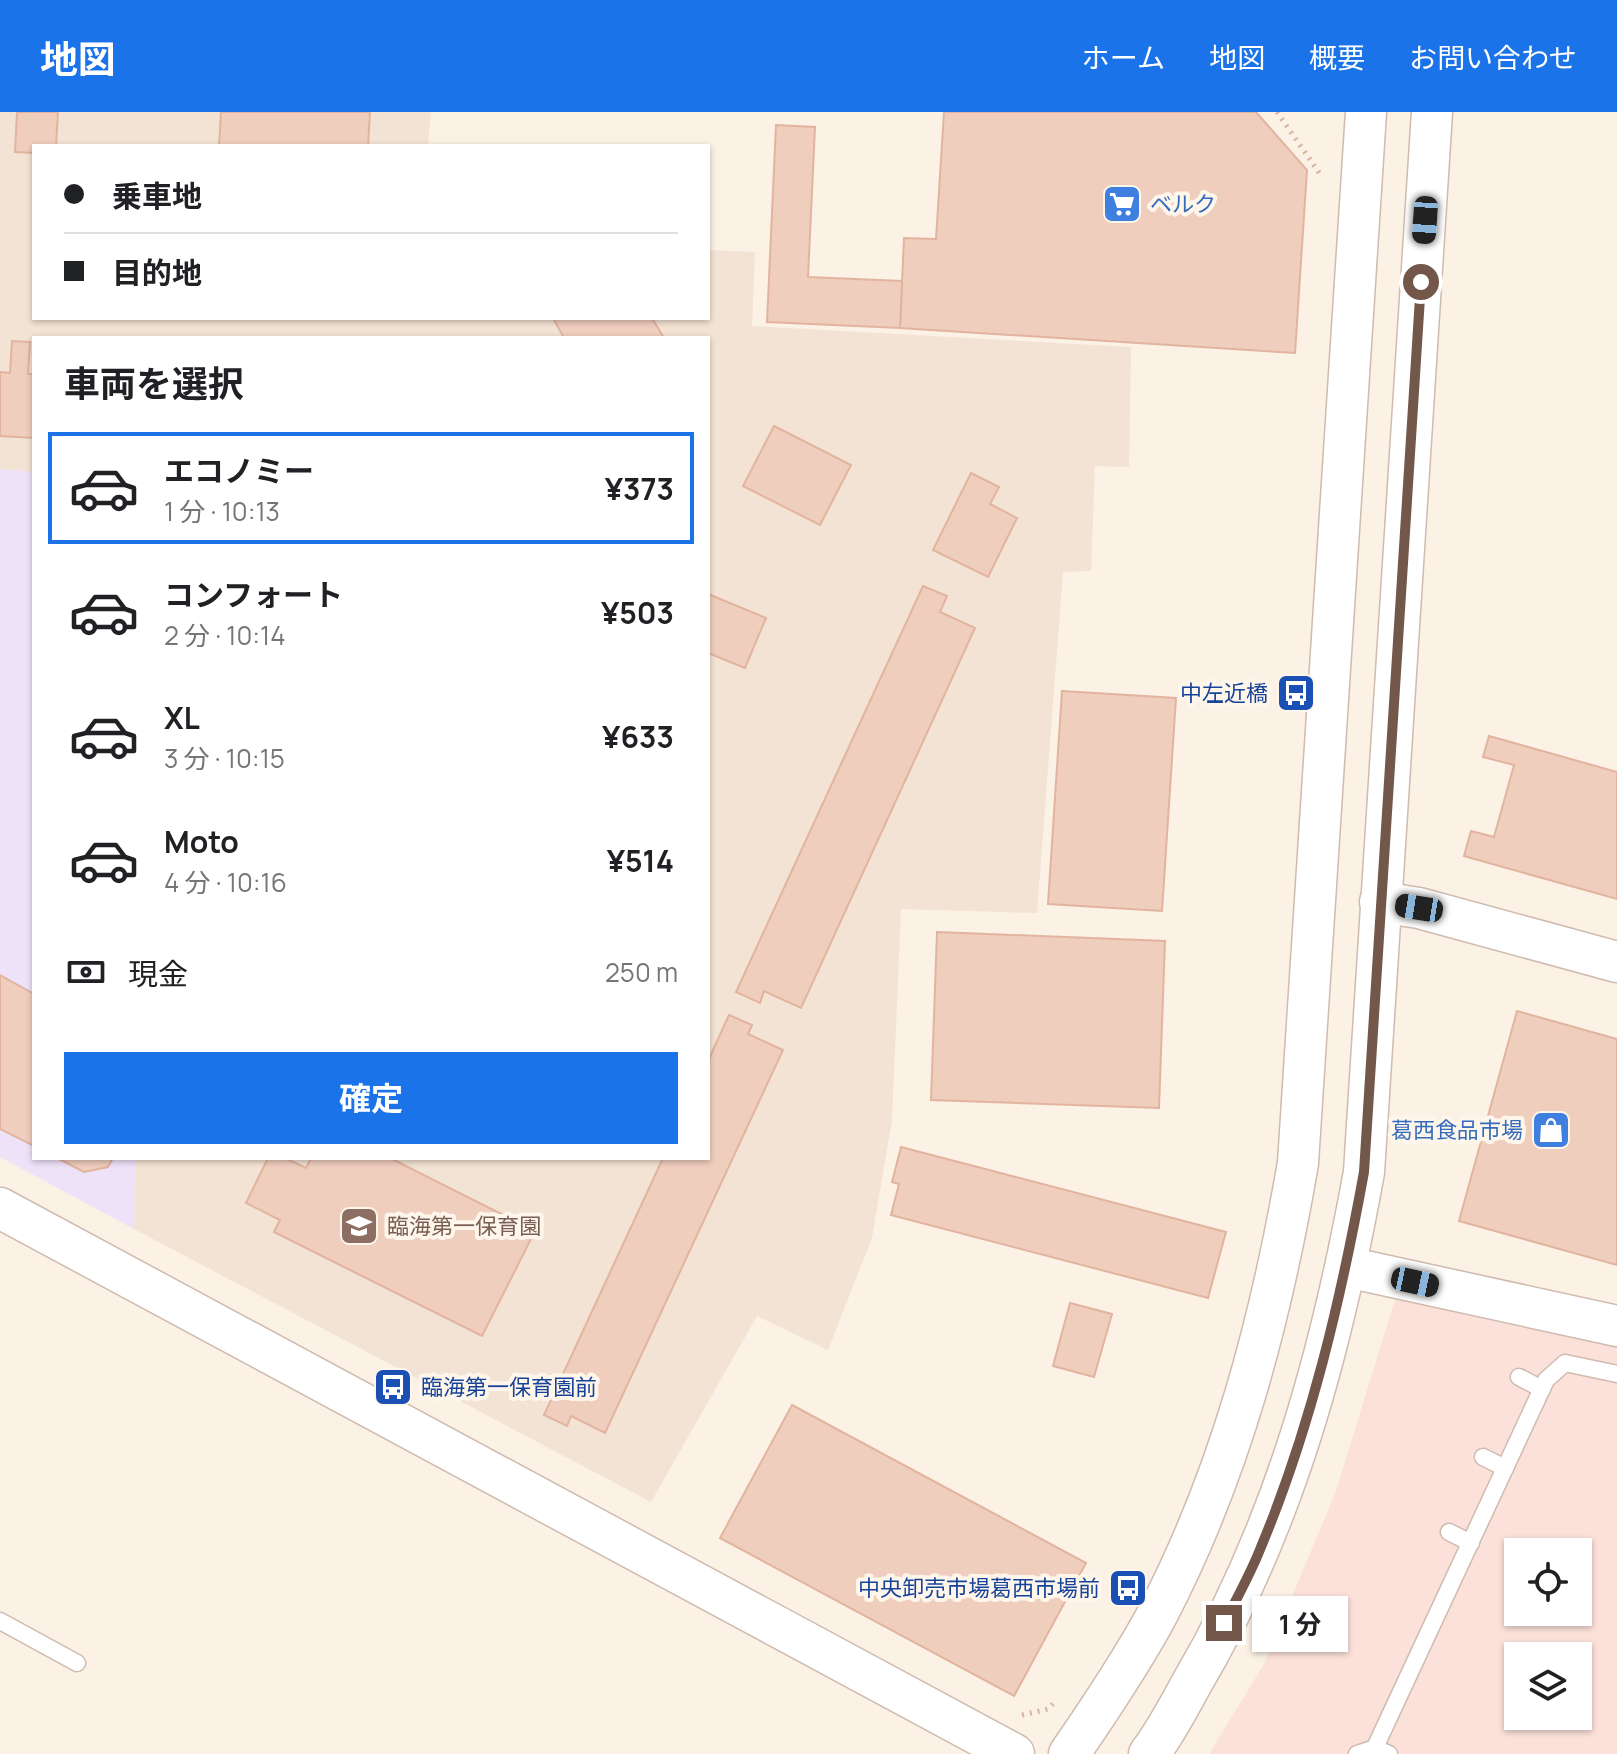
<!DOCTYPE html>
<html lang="ja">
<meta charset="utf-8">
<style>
:root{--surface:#fff;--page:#f6f6f6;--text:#202124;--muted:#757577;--line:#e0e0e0;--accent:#1a73e8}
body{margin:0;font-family:Manrope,"Noto Sans JP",sans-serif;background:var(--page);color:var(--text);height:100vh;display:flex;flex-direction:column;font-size:30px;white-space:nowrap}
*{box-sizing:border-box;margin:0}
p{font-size:26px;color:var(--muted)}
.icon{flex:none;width:44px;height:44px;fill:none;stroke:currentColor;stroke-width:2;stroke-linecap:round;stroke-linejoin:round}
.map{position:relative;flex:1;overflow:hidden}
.sheet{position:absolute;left:32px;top:224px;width:678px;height:824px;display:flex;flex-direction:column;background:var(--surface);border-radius:0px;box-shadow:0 2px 6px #0004}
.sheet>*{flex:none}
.top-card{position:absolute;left:32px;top:32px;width:678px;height:176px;border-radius:0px;box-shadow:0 2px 6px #0004;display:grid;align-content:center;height:176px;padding:0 32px;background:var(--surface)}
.controls{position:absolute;left:1504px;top:1426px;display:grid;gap:16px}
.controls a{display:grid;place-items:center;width:88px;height:88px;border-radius:0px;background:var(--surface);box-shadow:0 2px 6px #0004;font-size:40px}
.end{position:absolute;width:36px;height:36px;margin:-18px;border:10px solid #74574b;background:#fff;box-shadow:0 0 0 4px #fff}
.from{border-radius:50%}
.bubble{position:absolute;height:56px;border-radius:0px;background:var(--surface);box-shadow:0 2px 6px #0004;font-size:26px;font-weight:700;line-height:56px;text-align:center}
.car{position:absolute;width:24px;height:48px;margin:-24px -12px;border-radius:10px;box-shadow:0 0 6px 2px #0007;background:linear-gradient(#222 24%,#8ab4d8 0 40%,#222 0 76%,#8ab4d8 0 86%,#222 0)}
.top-card b{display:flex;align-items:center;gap:28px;height:76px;font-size:30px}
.top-card b+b{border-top:2px solid var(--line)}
.top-card i{width:20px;height:20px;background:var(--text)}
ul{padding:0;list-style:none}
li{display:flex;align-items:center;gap:24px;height:112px;margin:0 16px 12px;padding:0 16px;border:4px solid transparent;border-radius:0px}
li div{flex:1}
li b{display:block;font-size:30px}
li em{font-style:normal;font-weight:700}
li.selected{border-color:var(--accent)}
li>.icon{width:72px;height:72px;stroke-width:1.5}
h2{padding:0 32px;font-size:36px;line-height:96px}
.pay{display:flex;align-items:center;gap:20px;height:88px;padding:0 32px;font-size:30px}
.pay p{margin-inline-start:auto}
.cta{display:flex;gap:16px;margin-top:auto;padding:16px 32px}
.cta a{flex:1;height:92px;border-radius:0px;background:var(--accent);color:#fff;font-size:32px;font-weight:700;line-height:92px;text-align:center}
header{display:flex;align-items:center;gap:48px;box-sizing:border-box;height:112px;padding:0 40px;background:var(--accent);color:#fff}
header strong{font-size:38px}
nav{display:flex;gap:44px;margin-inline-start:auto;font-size:28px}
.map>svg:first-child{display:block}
.residential{fill:#f3e3d4}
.commercial{fill:#fbe1d9;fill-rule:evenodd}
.education{fill:#eee2f8}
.building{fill:#f0cebe;stroke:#e2b49f;stroke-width:2}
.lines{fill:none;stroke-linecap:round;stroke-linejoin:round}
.service-casing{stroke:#cfbbaf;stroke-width:19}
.tertiary-casing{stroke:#cfbbaf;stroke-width:43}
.path{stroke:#d5b2a1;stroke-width:5;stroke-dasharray:2 6;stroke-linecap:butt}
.service{stroke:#fff;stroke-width:16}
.tertiary{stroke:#fff;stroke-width:40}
.route{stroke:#74574b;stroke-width:10}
.labels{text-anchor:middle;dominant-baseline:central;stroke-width:8;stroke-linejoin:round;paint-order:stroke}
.shop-label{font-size:22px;fill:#366cbe;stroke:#fef6eb;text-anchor:start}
.transit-label{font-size:22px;fill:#164399;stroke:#fef6eb;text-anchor:end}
.education-label{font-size:22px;fill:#785e54;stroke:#fef6eb;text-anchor:start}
</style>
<header>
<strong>地図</strong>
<nav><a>ホーム</a><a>地図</a><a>概要</a><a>お問い合わせ</a></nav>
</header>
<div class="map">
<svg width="1617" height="1642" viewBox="0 0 1617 1642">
<rect width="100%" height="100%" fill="#fbf1e5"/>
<polygon class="residential" points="0,0 431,0 428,34 34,34 34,206 708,206 708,138 755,140 752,214 1131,235 1129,355 1095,354 1091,459 1063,460 1037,801 901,797 892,1008 872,1126 828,1238 757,1204 651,1390 134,1117 135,1046 708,1046 708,226 34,226 34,360 0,357"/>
<path class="commercial" d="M1397,1181L1617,1230V1642H1209L1264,1552L1336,1379ZM1518,1440H1578V1500H1518ZM1518,1544H1578V1604H1518Z"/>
<polygon class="education" points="0,357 34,360 34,1046 135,1046 134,1117 0,1045"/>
<g class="building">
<polygon points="17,0 58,0 56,34 34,34 34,41 15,40"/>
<polygon points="221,0 370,0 368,34 219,34"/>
<polygon points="944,0 1256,0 1307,58 1295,241 900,216 904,126 936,127"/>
<polygon points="776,13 815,15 808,165 902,169 900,216 767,210"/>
<polygon points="553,206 652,206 664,226 564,226"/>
<polygon points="12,229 30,230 28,262 34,262 34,326 0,324 0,260 10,261"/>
<polygon points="774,314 851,353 820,413 743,374"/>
<polygon points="971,361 999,375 990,392 1017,406 988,465 933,438"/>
<polygon points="923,474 947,484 940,500 975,516 801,896 764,879 760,891 736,880"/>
<polygon points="708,482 766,506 745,556 708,541"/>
<polygon points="1062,579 1176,586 1162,799 1048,792"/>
<polygon points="1489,624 1617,660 1617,787 1464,744 1471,719 1494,725 1514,653 1483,645"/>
<polygon points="937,820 1165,829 1159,996 931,988"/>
<polygon points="0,863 34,882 34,1034 0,1017"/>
<polygon points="1517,899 1617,927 1617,1153 1459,1109"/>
<polygon points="729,903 752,913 748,922 783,938 605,1321 571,1304 567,1314 544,1303 663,1046 708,1046 708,949"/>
<polygon points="901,1035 1226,1120 1208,1186 891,1103 899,1072 892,1070"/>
<polygon points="57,1046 113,1046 108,1055 84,1060"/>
<polygon points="268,1046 285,1046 306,1056 311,1046 390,1046 535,1119 482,1224 274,1120 280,1108 246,1091"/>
<polygon points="1070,1191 1112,1202 1094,1265 1053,1254"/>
<polygon points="792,1293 1086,1451 1014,1584 720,1426"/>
</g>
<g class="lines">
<g class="service-casing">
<g id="service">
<polyline points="1519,1265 1542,1277"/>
<polyline points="1483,1345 1505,1356"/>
<polyline points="1449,1420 1471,1431"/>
<polyline points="0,1509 77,1551"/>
<polyline points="1357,1642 1375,1636 1389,1642"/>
<polyline points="1372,1642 1546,1268 1565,1251 1617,1262"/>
</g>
</g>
<g class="tertiary-casing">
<g id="tertiary">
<polyline points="1380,790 1419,796 1617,850"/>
<polyline points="0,1096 1014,1642"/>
<polyline points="1347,1155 1617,1214"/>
<path d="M1069,1642C1100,1597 1131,1551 1157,1503C1231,1361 1271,1208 1298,1051L1366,0"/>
<path d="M1149,1642C1166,1620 1179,1594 1193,1569C1285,1413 1332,1237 1364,1060L1432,0"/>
</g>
</g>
<g class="path">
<polyline points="1277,0 1322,65"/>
<polyline points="1022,1603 1048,1597 1053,1592"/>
</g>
<use href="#service" class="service"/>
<use href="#tertiary" class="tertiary"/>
</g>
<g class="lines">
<path class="route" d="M1224,1511C1237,1486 1251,1461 1261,1435C1311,1315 1341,1187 1364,1060L1421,170"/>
</g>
<defs>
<g id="supermarket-square" transform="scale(2)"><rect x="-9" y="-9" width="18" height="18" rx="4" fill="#3f7fe0" stroke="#fef6eb"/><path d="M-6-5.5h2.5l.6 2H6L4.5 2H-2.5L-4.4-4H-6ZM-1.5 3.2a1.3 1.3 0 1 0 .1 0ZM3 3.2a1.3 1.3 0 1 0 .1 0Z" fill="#fff"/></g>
<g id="bus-square" transform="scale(2)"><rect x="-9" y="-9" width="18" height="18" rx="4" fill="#1a4fb4" stroke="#fef6eb"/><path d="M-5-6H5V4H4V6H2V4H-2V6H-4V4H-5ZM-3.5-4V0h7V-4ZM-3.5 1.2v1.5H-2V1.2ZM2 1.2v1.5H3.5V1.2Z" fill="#fff"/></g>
<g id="shop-square" transform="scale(2)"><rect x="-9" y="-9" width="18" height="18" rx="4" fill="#3f7fe0" stroke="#fef6eb"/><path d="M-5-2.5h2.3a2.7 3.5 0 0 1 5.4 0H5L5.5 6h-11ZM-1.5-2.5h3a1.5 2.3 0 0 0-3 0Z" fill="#fff"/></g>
<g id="school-square" transform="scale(2)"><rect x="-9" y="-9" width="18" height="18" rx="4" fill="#8d6e63" stroke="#fef6eb"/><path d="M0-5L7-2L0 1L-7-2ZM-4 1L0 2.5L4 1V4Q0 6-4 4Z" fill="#fff"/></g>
</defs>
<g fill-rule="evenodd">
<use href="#supermarket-square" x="1122" y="92"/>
<use href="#bus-square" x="1296" y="581"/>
<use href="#shop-square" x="1551" y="1018"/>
<use href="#school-square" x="359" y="1114"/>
<use href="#bus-square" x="393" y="1275"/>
<use href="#bus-square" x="1128" y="1476"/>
</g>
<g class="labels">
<g class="shop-label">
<text x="1150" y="92">ベルク</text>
<text x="1523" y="1018" text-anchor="end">葛西食品市場</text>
</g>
<g class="transit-label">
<text x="1268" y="581">中左近橋</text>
<text x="421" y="1275" text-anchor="start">臨海第一保育園前</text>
<text x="1100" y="1476">中央卸売市場葛西市場前</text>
</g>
<g class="education-label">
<text x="387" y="1114">臨海第一保育園</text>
</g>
</g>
</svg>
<div class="controls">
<a><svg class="icon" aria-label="locate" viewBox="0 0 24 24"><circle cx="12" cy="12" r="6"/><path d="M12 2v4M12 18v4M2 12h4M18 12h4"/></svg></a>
<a><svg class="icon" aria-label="layers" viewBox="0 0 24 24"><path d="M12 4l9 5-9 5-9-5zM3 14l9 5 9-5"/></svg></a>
</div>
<i class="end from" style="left:1421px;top:170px"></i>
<i class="end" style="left:1224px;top:1511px"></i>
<div class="bubble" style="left:1252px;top:1484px;width:96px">1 分</div>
<i class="car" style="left:1425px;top:108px;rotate:184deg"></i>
<i class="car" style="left:1419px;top:796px;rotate:279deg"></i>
<i class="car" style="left:1415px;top:1170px;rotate:102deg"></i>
<div class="top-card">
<b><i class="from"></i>乗車地</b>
<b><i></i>目的地</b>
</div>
<section class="sheet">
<h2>車両を選択</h2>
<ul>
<li class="selected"><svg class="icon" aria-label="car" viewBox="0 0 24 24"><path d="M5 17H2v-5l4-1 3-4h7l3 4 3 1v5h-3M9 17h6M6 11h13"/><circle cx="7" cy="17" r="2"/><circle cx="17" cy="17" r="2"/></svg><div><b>エコノミー</b><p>1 分 · 10:13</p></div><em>¥373</em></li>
<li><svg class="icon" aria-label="car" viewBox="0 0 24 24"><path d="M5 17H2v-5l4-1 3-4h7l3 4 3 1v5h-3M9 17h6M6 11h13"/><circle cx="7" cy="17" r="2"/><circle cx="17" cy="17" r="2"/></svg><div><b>コンフォート</b><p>2 分 · 10:14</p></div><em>¥503</em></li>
<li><svg class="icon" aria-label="car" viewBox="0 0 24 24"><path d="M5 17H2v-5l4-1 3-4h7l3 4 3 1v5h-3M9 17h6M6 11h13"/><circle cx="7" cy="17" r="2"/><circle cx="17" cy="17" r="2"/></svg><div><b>XL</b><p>3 分 · 10:15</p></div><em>¥633</em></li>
<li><svg class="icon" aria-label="car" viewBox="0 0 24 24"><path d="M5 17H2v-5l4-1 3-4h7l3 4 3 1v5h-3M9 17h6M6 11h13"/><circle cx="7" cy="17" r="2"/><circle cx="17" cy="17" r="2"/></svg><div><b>Moto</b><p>4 分 · 10:16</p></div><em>¥514</em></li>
</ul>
<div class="pay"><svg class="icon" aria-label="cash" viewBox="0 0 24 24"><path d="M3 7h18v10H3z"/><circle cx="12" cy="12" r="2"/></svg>現金<p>250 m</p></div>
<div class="cta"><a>確定</a></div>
</section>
</div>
